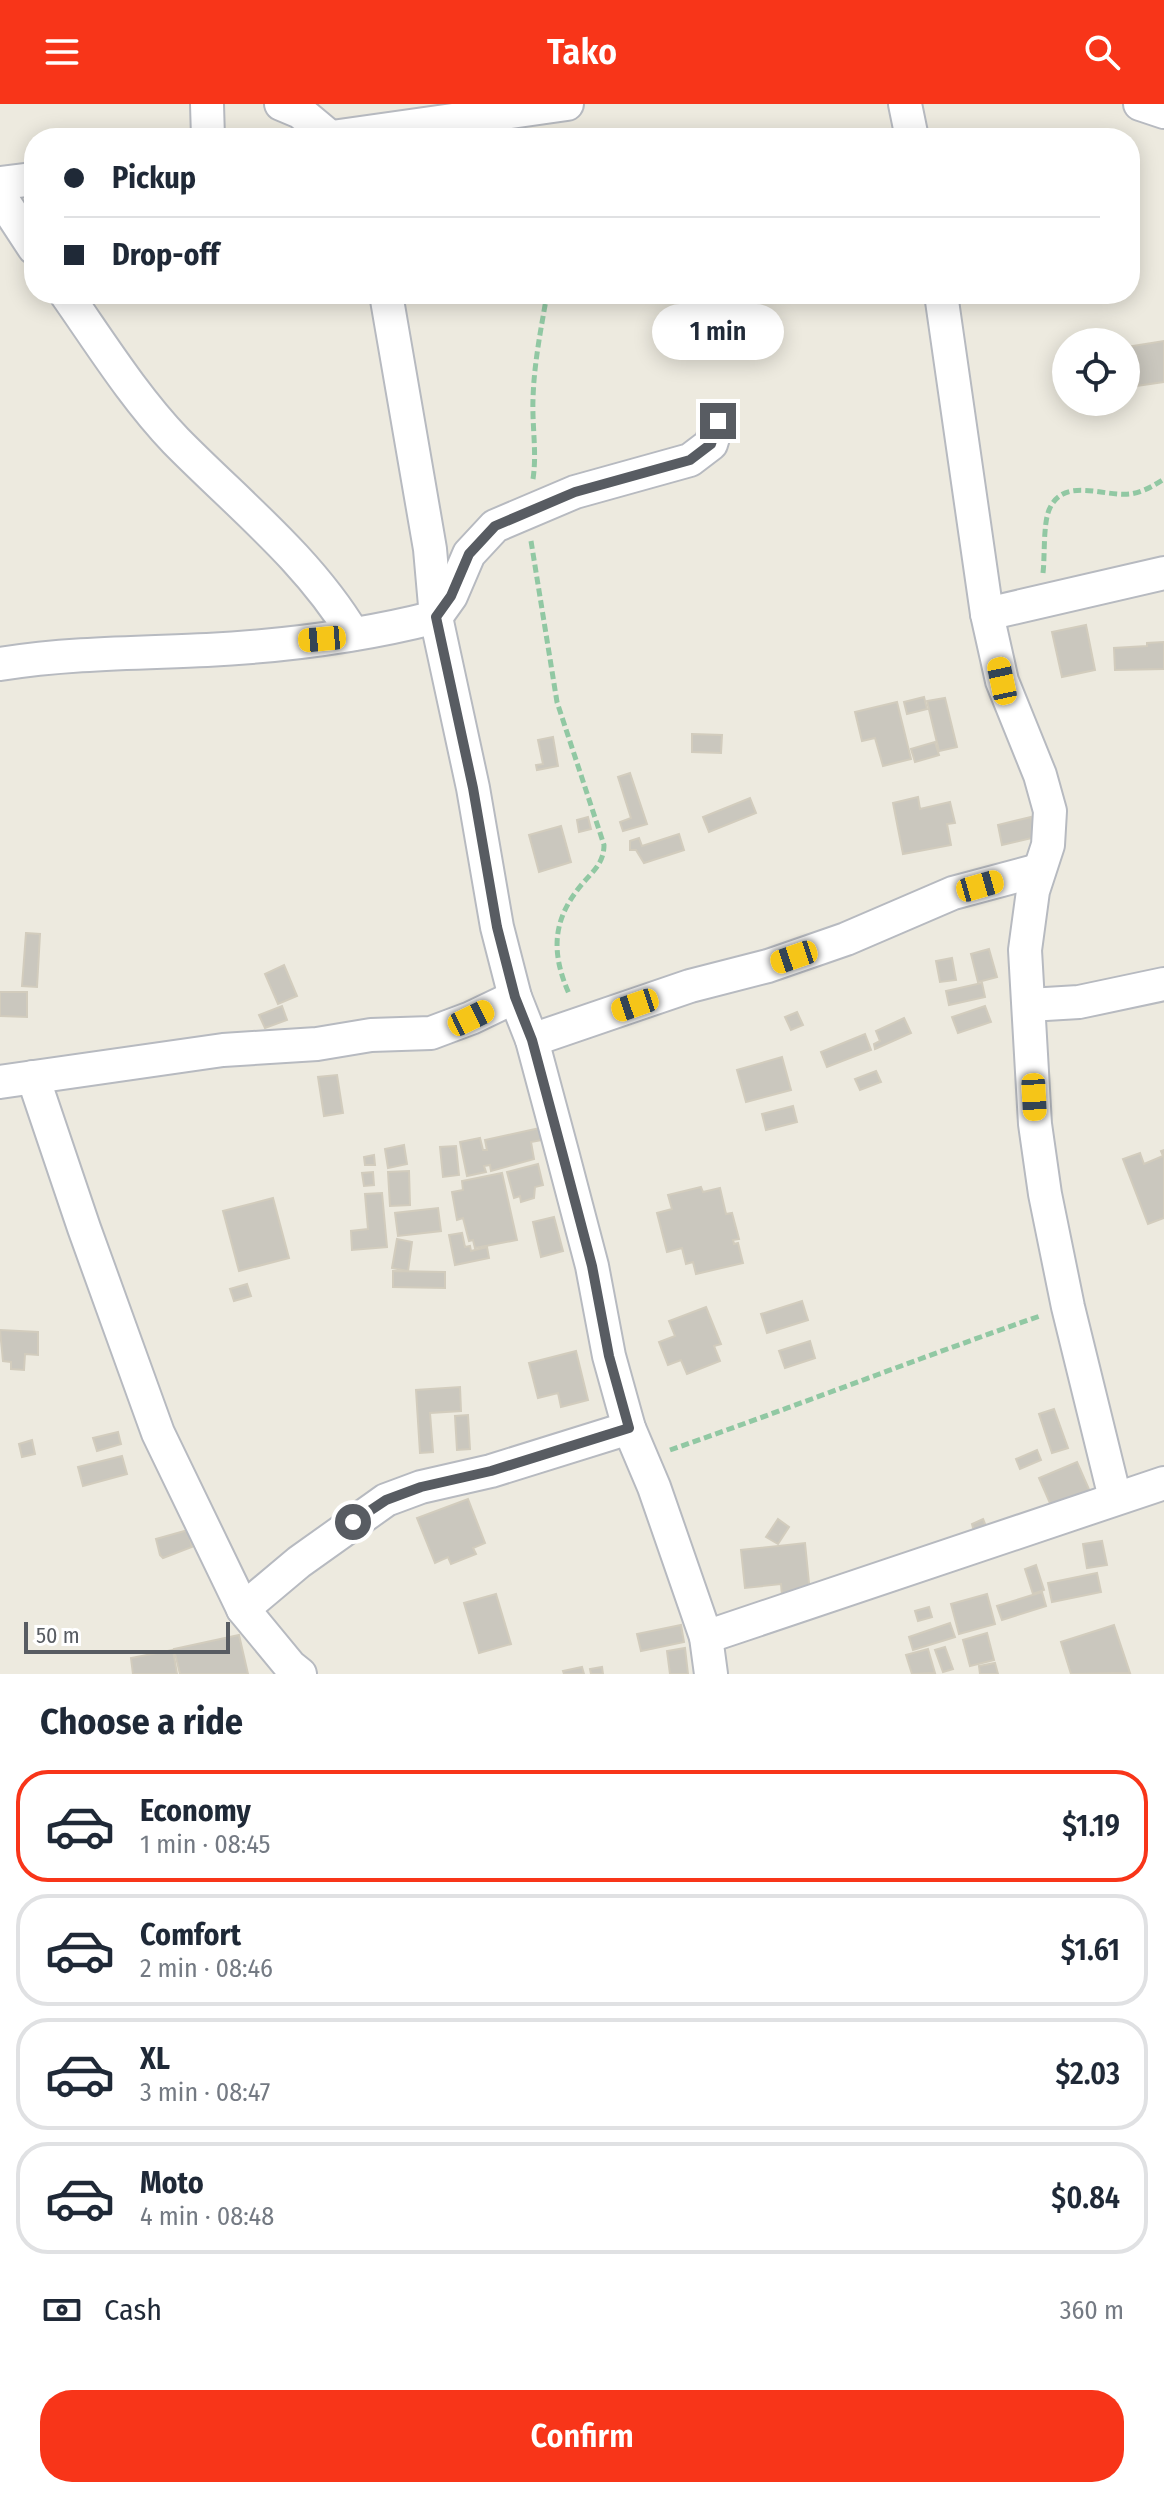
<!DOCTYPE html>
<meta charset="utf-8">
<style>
:root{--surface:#fff;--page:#f2f2f3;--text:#1f2937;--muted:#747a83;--line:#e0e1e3;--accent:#f83519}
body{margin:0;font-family:"Fira Sans Condensed",sans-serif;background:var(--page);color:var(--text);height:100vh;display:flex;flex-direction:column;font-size:30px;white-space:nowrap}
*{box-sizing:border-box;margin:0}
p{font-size:26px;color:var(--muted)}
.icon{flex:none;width:44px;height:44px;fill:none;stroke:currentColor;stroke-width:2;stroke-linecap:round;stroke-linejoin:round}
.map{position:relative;height:1570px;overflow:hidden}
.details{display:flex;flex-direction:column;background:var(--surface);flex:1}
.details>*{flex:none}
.top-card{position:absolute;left:24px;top:24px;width:1116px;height:176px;border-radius:32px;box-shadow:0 4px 20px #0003;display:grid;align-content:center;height:176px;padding:0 40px;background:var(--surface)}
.tools{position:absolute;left:1052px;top:224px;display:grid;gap:16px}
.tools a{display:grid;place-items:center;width:88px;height:88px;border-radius:50%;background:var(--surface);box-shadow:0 4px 20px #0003;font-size:40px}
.scale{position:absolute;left:24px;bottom:20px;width:206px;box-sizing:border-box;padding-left:8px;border:4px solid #585c62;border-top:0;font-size:22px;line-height:28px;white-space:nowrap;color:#585c62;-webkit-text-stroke:6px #fff;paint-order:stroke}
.end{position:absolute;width:36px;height:36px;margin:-18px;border:10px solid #585c62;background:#fff;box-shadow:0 0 0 4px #fff}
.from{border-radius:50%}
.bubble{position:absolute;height:56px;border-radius:28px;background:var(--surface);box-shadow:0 4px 20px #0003;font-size:26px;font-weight:600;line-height:56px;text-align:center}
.car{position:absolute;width:24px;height:48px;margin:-24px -12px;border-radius:10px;box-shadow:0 0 6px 2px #0007;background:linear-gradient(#f5c518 24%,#345 0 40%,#f5c518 0 76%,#345 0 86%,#f5c518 0)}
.top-card b{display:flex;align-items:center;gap:28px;height:76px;font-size:30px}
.top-card b+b{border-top:2px solid var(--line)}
.top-card i{width:20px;height:20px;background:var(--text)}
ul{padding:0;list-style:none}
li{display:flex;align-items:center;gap:24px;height:112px;margin:0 16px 12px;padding:0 24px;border:4px solid var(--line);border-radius:32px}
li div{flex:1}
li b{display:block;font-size:30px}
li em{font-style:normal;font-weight:600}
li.active{border-color:var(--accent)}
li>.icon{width:72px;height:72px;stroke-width:1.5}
h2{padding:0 40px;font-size:36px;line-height:96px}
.pay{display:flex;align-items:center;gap:20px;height:88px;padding:0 40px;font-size:30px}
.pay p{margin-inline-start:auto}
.primary-button{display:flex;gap:16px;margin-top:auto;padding:16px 40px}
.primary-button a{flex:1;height:92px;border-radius:32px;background:var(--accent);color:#fff;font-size:32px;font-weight:600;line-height:92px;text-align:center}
header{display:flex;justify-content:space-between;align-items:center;height:104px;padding:0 40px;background:var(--accent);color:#fff;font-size:36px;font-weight:600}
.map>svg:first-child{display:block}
.building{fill:#cac7be;stroke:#d2ccbd;stroke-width:2}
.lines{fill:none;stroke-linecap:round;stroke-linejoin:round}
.minor-casing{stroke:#b7bac0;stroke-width:36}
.path{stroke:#91c8a3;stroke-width:5;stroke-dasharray:8 4;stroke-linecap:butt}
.minor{stroke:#fff;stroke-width:32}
.route{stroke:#585c62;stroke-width:10}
</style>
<header><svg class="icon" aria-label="menu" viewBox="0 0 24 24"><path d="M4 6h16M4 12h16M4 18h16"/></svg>Tako<svg class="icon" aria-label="search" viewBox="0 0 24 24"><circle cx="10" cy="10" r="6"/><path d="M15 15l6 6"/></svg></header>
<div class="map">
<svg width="1164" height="1570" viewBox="0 0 1164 1570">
<rect width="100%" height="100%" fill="#edeadf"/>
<g class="building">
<polygon points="1164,237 1164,278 1129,283 1126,243"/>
<polygon points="1086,521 1095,566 1062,573 1052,528"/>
<polygon points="1164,538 1164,565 1115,566 1114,544 1147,542 1147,539"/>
<polygon points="924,593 927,605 907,610 904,598"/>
<polygon points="945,594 957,643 939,647 927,597"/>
<polygon points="897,598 911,655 883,662 875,634 862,637 855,608"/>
<polygon points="692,630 722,631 721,649 692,648"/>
<polygon points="553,633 558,662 537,666 536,661 543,660 538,636"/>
<polygon points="935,638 939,651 915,658 911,645"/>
<polygon points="630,669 647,720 623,727 620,718 631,714 618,673"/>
<polygon points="918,693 920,705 950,698 955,719 947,720 951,741 903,750 893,699"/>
<polygon points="750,694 756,709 709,728 703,713"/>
<polygon points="588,713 591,725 579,728 577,716"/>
<polygon points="1031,713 1036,733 1002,741 998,721"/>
<polygon points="561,722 571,758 539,768 529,731"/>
<polygon points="679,730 684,746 644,759 636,746 630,746 630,737 639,734 642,742"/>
<polygon points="26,829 40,830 37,883 22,882"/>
<polygon points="989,845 997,873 978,878 971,850"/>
<polygon points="952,854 956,876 940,878 936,857"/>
<polygon points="284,861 297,892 278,900 265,870"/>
<polygon points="982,879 985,893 949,901 946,887"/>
<polygon points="0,888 27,888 27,913 0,912"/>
<polygon points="282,902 287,916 265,924 259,911"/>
<polygon points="985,902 991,918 958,929 952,913"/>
<polygon points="797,908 803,921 791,926 785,913"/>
<polygon points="904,914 911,929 875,945 874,940 880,937 876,927"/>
<polygon points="865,930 871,946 827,963 821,948"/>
<polygon points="782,953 791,986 746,998 737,966"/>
<polygon points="876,967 881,978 860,986 855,975"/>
<polygon points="337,971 343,1009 324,1012 318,973"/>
<polygon points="793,1002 797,1018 766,1026 762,1010"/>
<polygon points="540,1024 542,1036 531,1038 534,1055 491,1067 490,1061 484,1062 486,1068 467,1072 460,1038 480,1034 483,1046 487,1046 485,1036"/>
<polygon points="404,1041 407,1060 388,1064 385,1045"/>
<polygon points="456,1042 459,1071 443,1073 440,1043"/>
<polygon points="1164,1046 1164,1114 1148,1120 1123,1055 1140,1049 1144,1060 1163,1052 1161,1047"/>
<polygon points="374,1051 375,1061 365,1061 364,1053"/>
<polygon points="538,1060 543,1081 535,1083 534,1094 521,1098 520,1092 514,1094 507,1068"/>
<polygon points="409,1067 410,1101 390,1102 388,1068"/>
<polygon points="373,1068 374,1081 364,1082 362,1069"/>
<polygon points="502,1069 517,1136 475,1144 473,1136 469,1137 463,1114 457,1116 452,1088 463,1086 462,1077"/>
<polygon points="701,1083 703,1088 720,1084 726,1110 732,1109 739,1135 733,1136 734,1140 738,1139 743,1159 696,1170 693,1158 686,1160 682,1144 667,1148 657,1109 672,1105 668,1091"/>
<polygon points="382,1089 387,1143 352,1146 351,1127 368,1125 365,1090"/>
<polygon points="273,1094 289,1154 239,1167 223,1107"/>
<polygon points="438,1104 441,1127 398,1132 395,1109"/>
<polygon points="554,1113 563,1147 541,1153 533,1118"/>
<polygon points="462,1129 465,1143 470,1142 471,1147 487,1143 489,1154 455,1161 449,1131"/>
<polygon points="397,1135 412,1138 408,1167 392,1164"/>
<polygon points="393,1167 445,1168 445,1184 393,1183"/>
<polygon points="247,1180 251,1192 234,1197 230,1185"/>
<polygon points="802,1197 808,1216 767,1229 761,1210"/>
<polygon points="706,1203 721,1240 714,1242 720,1257 687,1270 681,1256 668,1261 659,1238 675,1232 669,1217"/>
<polygon points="0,1226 38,1228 38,1251 25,1250 24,1266 11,1265 11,1258 3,1257"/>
<polygon points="810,1237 815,1254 785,1264 779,1247"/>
<polygon points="576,1247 588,1296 561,1303 558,1289 538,1294 529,1259"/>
<polygon points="460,1283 461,1307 430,1309 433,1348 420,1349 416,1286"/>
<polygon points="1054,1305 1068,1344 1052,1349 1039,1310"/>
<polygon points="468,1311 470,1345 457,1346 455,1312"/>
<polygon points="118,1328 121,1340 97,1347 93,1334"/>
<polygon points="32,1336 35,1350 22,1353 19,1340"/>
<polygon points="1037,1346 1041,1356 1020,1365 1016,1355"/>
<polygon points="122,1352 127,1370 83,1382 78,1363"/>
<polygon points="1077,1358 1091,1390 1053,1406 1039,1374"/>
<polygon points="468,1395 485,1439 473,1444 476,1450 451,1460 448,1453 435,1459 417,1414"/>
<polygon points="778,1415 789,1423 778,1440 766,1433"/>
<polygon points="983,1415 988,1427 975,1431 972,1420"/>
<polygon points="188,1426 192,1443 163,1454 160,1451 156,1435"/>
<polygon points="1102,1437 1107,1461 1087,1464 1083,1440"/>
<polygon points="805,1439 810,1489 782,1492 781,1480 745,1484 741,1446"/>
<polygon points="1036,1461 1044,1486 1033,1490 1025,1465"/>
<polygon points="1097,1469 1101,1488 1052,1498 1048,1479"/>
<polygon points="1042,1488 1046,1502 1002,1516 997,1502"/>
<polygon points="496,1490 511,1540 479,1549 464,1499"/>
<polygon points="987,1490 995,1520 959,1530 951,1500"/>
<polygon points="929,1503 932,1513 918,1517 915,1507"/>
<polygon points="950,1519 955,1533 913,1546 909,1533"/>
<polygon points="681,1521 684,1538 641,1547 637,1530"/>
<polygon points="1114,1521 1130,1569 1071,1570 1061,1538"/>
<polygon points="987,1529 994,1556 970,1562 963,1536"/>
<polygon points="239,1531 248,1570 180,1570 174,1545"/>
<polygon points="945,1543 953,1565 943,1568 935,1546"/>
<polygon points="685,1544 688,1570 670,1570 667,1547"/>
<polygon points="928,1545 935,1569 912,1570 906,1551"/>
<polygon points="173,1546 177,1570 133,1570 131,1554"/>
<polygon points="995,1559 998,1570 980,1570 979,1562"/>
<polygon points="582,1563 584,1570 564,1570 563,1567"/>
<polygon points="602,1563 603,1570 591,1570 590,1565"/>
</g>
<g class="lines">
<g class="minor-casing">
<g id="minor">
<polyline points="207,0 208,34"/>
<polyline points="281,0 300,8 330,33"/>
<polyline points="905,0 912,34"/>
<polyline points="1140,0 1164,8"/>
<polyline points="325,34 567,0"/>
<polyline points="0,79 34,75"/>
<polyline points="0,92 34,144"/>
<path d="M66,190C101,240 134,293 176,337C237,399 308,455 353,530"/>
<polyline points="386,190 430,445 436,513 473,684 497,823 515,893 532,936 562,1048 592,1162 609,1252 629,1324 654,1383 706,1533 711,1570"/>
<polyline points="941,190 987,510 1002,577 1040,671 1050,707 1048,741 1033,787 1025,846 1035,1020 1045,1090 1068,1203 1115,1394"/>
<polyline points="987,510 1164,469"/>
<path d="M0,560C69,549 138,549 207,546C284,542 362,532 436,513L451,492L469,450L495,422L575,388L690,356L711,340L718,317"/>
<polyline points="1029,901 1079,898 1164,880"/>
<polyline points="532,936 690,882 768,862 846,835 953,789 1039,766"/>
<polyline points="33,973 84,1124 158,1329 243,1505 290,1562 300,1570"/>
<polyline points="0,978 223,946 317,940 371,931 431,929 471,914 515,893"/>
<polyline points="243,1505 299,1458 386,1396 421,1383 491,1367 629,1324"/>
<polyline points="706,1533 1164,1379"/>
</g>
</g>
<g class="path">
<path d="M533,375C537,349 532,322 533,295C534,259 541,225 547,190"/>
<path d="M531,437L557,598L604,741C604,759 593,767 583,779C551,816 551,850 570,892"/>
<path d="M1043,469C1045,452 1043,421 1049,406C1063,372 1103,393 1130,390C1143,388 1153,382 1164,375"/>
<path d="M670,1346C794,1303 916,1255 1040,1212"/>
</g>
<use href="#minor" class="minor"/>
</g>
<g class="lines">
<polyline class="route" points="353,1418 386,1396 421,1383 491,1367 629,1324 609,1252 592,1162 562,1048 532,936 515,893 497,823 473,684 436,513 451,492 469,450 495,422 575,388 690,356 711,340 718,317"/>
</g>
</svg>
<div class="tools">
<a><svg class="icon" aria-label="locate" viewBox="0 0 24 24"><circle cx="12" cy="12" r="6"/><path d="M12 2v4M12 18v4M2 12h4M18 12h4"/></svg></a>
</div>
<div class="scale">50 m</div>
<i class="end from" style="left:353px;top:1418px"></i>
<i class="end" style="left:718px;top:317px"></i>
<div class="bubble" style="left:652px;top:200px;width:132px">1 min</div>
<i class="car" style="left:322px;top:535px;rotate:265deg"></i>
<i class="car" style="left:1002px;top:577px;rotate:348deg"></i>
<i class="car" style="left:980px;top:782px;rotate:74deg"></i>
<i class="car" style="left:794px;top:853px;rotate:251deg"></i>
<i class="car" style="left:635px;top:901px;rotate:251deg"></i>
<i class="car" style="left:471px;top:914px;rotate:64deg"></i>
<i class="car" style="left:1034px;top:993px;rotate:177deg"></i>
<div class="top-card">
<b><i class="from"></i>Pickup</b>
<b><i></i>Drop-off</b>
</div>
</div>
<section class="details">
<h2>Choose a ride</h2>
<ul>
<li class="active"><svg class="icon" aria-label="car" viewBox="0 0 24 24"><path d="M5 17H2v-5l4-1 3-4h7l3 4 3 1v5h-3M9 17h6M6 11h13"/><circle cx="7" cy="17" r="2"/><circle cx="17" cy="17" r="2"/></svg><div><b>Economy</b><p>1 min · 08:45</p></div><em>$1.19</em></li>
<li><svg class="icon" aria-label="car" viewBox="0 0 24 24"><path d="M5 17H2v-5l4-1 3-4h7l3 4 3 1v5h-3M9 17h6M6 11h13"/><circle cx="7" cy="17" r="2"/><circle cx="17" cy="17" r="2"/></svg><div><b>Comfort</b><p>2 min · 08:46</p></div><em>$1.61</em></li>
<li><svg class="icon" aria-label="car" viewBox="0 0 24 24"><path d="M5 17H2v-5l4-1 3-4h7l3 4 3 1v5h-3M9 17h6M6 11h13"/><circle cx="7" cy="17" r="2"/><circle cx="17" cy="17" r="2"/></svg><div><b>XL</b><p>3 min · 08:47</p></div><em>$2.03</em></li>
<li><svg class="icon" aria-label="car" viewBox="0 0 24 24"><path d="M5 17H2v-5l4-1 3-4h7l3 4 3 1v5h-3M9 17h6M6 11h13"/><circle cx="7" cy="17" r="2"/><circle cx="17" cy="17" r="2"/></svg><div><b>Moto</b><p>4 min · 08:48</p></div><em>$0.84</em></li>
</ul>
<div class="pay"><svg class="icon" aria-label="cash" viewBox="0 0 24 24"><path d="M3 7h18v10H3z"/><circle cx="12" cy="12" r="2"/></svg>Cash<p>360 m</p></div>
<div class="primary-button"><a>Confirm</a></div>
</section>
